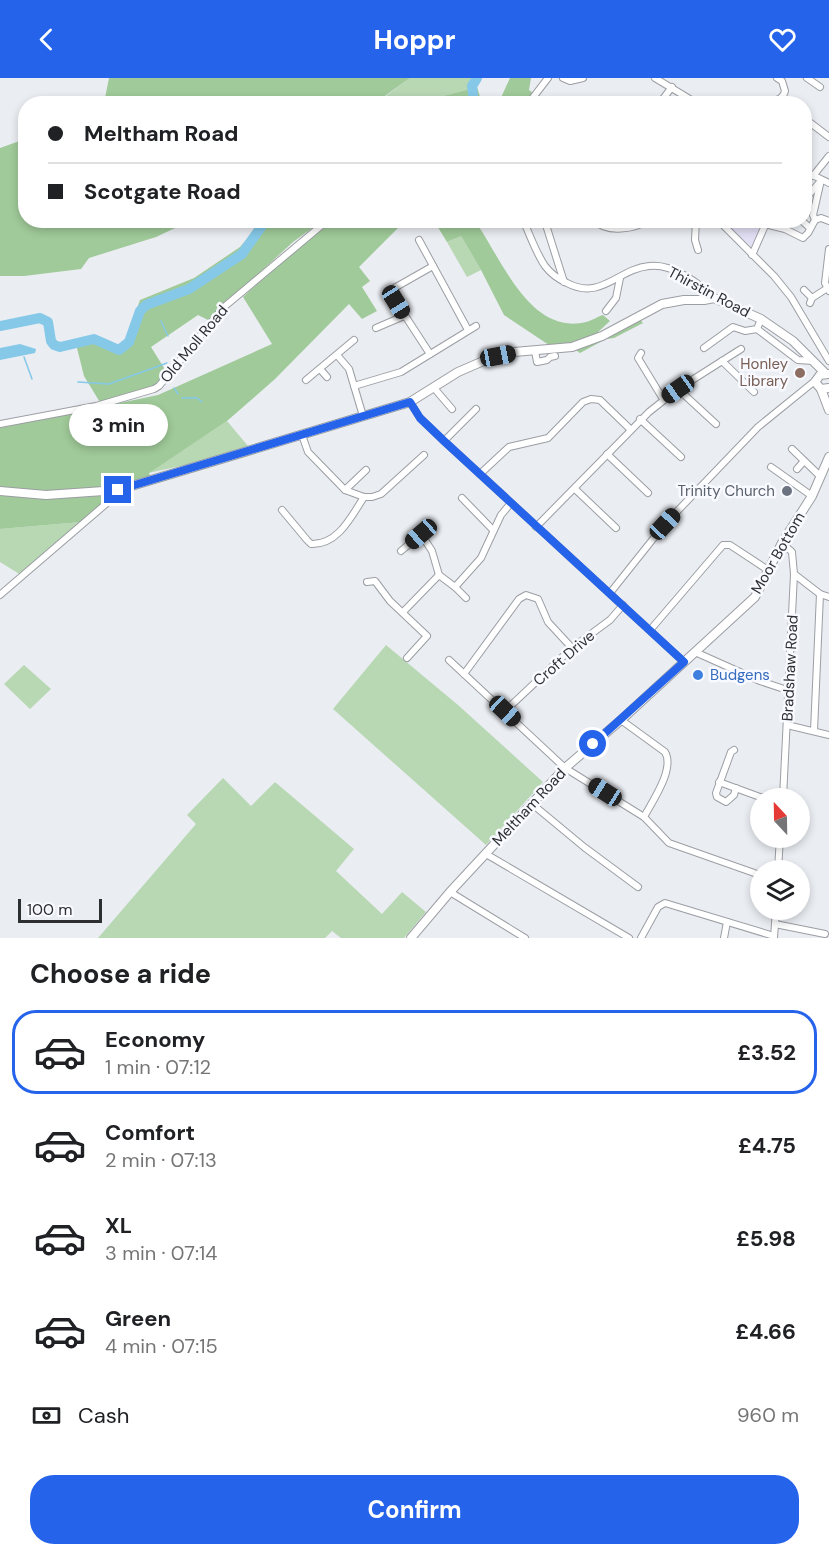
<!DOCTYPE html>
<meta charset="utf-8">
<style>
:root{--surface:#fff;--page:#f2f2f2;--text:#202124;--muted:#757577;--line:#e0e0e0;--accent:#2563eb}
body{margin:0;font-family:"DM Sans",sans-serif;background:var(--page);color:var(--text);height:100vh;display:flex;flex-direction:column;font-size:22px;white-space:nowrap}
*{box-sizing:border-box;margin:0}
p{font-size:20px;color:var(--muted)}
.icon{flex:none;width:33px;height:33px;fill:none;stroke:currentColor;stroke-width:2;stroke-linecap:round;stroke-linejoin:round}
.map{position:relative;height:860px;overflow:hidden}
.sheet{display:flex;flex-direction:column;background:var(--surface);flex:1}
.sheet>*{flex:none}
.hud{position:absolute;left:18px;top:18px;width:794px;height:132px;border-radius:24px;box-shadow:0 3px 9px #0003;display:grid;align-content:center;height:132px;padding:0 30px;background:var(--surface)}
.needle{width:39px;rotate:338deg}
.controls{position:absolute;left:750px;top:710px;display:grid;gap:12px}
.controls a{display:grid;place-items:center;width:60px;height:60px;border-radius:50%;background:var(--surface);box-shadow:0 3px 9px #0003;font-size:30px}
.scale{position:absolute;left:18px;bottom:15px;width:84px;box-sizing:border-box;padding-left:6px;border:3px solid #2e2f31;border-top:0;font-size:16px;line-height:21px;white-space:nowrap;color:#2e2f31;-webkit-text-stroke:4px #f8faff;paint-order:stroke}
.end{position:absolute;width:27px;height:27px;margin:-14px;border:8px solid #2563eb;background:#fff;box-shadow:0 0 0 3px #fff}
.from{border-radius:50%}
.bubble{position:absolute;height:42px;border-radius:21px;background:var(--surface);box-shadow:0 3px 9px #0003;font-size:20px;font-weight:700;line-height:42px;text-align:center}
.car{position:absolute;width:18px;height:36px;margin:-18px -9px;border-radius:8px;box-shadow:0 0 4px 2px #0007;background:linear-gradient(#222 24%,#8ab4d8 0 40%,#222 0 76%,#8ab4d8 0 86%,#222 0)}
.hud b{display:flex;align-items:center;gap:21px;height:57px;font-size:22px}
.hud b+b{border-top:2px solid var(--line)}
.hud i{width:15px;height:15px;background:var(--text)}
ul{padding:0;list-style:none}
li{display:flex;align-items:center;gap:18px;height:84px;margin:0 12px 9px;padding:0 18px;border:3px solid transparent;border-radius:24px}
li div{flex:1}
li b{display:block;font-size:22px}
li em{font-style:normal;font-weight:700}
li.current{border-color:var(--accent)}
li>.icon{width:54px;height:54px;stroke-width:1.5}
h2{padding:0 30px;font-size:27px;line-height:72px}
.pay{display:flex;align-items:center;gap:15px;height:66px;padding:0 30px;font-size:22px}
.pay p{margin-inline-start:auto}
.cta{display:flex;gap:12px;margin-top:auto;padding:12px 30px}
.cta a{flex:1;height:69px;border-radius:24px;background:var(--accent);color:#fff;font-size:24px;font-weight:700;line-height:69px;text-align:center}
header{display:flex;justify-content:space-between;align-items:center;height:78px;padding:0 30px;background:var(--accent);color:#fff;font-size:27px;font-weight:700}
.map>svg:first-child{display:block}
.education{fill:#e3dff5}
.green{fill:#b8d7b3}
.forest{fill:#a0ca99}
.water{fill:#85c8e7}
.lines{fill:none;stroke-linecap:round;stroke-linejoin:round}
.stream{stroke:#85c8e7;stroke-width:1.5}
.river{stroke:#85c8e7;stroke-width:10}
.street-casing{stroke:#9b9ea3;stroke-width:8}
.secondary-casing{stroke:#9b9ea3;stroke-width:10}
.street{stroke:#fff;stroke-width:6}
.secondary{stroke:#fff;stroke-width:8}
.route{stroke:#2563eb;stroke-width:8}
.education-dot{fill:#8d6e63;stroke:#f8faff;stroke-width:2}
.worship-dot{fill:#6b7280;stroke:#f8faff;stroke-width:2}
.shop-dot{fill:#3f7fe0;stroke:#f8faff;stroke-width:2}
.labels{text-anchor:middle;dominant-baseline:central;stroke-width:5;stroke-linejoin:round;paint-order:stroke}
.street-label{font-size:15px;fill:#2e2f31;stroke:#f8faff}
.education-label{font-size:15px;fill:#785e54;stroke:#f8faff;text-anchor:end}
.worship-label{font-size:15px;fill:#5b616d;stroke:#f8faff;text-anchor:end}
.shop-label{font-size:15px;fill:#366cbe;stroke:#f8faff;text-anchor:start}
</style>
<header><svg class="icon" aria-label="back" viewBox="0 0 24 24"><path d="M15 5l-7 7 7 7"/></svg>Hoppr<svg class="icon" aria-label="heart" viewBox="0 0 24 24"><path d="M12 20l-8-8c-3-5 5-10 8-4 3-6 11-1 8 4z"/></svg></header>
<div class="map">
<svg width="829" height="860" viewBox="0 0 829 860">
<rect width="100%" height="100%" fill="#eaedf2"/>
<polygon class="education" points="722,143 764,143 752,169"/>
<g class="green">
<polygon points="410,0 482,0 477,9 432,21 425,25 375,26"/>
<polygon points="461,158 481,192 467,199 447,164"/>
<polygon points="227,343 248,368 190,386 148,395"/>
<polygon points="81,444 21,497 0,484 0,451"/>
<polygon points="386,567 458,627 543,704 486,767 333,631"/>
<polygon points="24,587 51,611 30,631 4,606"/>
<polygon points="223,700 251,728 275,704 354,771 336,793 382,836 402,814 426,834 404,860 341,860 332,853 325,860 98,860 196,746 187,737"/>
</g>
<g class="forest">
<polygon points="109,0 410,0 375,25 104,25"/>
<polygon points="510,0 531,0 529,12 547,25 498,26"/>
<polygon points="477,9 482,25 425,25 432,21"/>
<polygon points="25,61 26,142 190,143 156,159 89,180 81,191 24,198 0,198 0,70"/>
<path d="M262,143H322L293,164L220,231L210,243L198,237L151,269L166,293C155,316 123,320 101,326L84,298L75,262L93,258L120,269L123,268L140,222L194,200L240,169Z"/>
<polygon points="333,143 405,143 359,189 370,203 362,209 377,233 362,241 349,226 275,301 227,343 149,395 153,406 125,413 105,422 81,444 0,451 0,350 158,317 272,266 243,219 298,168"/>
<path d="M434,143H475C501,179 529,258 586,244C591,243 597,239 603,237L610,243L598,254L602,259L638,239L643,245L614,260L606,261L580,275L570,268L552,269L504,237L481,192L461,158L447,164Z"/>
</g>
<polygon class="water" points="20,266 36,271 35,275 0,282 0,270"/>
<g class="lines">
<g class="stream">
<polyline points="161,243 168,258"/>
<polyline points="24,279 32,301"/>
<polyline points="78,304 109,306 167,285"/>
<polyline points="174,310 178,316"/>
<polyline points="182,320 197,320 202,324"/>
</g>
<g class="river">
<polyline points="430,26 434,26"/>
<polyline points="474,26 472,8 477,0"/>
<polyline points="0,248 40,240 48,244 51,263 54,267 60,269 94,261 119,272 129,264 140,233 146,227 189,211 242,176 266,142"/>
</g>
<g class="street-casing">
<g id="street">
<polyline points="563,0 570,3 583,0"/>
<polyline points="655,0 698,26"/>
<polyline points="807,0 820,9"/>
<polyline points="528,26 548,0"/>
<polyline points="659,26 672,9"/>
<path d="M745,26C760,20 781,29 785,13L782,3L777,0"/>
<polyline points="804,40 829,59"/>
<polyline points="804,93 829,105"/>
<polyline points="813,98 829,78"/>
<polyline points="806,120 819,105"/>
<path d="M523,142C530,157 536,175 545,188C551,196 558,201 567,205C601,223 618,191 649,188C672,185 699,205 714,220"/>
<path d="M594,142C607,156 635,151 649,142"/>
<polyline points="696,142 695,162 698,172"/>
<polyline points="718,142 774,198 791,219 829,283"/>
<polyline points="801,142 810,150"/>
<polyline points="815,142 813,137 821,102"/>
<polyline points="765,146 785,151 803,160 808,155 815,142 821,140 829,143"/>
<polyline points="546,147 564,204"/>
<polyline points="419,162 468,252"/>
<polyline points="829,171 825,205 829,213"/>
<polyline points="752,177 767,143"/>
<polyline points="804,212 812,220"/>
<polyline points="810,225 812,220 826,211"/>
<polyline points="606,233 616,220 620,200"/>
<polyline points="376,250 404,238"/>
<polyline points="757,251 798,282 813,283"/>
<polyline points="704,270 733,249 745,253 757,251 761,241"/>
<polyline points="535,273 537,284 547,282 550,279 555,278"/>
<polyline points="641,275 638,280 663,321"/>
<polyline points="430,276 389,213 433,188"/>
<polyline points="337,277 349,291 363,338"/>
<polyline points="722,283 754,314"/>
<polyline points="320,291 327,299"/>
<polyline points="306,302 354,262"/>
<polyline points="354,308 401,294 476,248"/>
<polyline points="434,310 452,331"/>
<polyline points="678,311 716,346"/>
<polyline points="410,324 420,340 444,363 684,584"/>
<polyline points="640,341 681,379"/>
<polyline points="0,346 96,328 154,311 159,308 224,229 328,142"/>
<polyline points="302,357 308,374 345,412 364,419 372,419 381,416 424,377"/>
<polyline points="444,363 476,331"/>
<polyline points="792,371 821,399"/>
<polyline points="607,376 648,415"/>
<polyline points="771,389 812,418"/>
<polyline points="797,391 804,383"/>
<polyline points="480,396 509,369 548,360 583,324 591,321 600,322 630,351"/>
<polyline points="575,411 616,450"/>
<polyline points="345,412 366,392"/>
<polyline points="462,420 493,452"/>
<path d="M282,432L307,462L311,466C338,467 351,439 364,419"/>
<polyline points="536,449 649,334 678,311 741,271"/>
<polyline points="401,473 421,456 432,473 439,497"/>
<polyline points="794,496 820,516 829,519"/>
<polyline points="367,504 375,503 390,523 427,558 407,580"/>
<polyline points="455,509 466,520"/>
<polyline points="610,515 665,446 758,349 816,302"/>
<polyline points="0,517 114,419 118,412"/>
<polyline points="403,534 439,497 455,509 481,480 501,437 511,425"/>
<polyline points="651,551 723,467 730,467 768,492"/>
<polyline points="695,574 760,603 787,612"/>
<polyline points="449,582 565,690 644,739 669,765 760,797"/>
<polyline points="464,596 519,521 526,517 538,521 548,544 572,570"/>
<polyline points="505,633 572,570 610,542 623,527"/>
<path d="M621,642L665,674C675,691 653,722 644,739"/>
<polyline points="787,647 829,657"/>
<polyline points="814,653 820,516"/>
<polyline points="734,672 731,674 716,715 717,719 726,724 734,717 736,710"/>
<polyline points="719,704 760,719 783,720 794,496 792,474 782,465"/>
<polyline points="531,725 584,769 638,809"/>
<polyline points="486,776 629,860"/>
<polyline points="778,792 780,759"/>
<polyline points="450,814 525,860"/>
<polyline points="775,846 825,856"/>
<polyline points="641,860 658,829 665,825 774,858"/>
<polyline points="724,860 727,844"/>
<polyline points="774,860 776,831"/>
</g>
</g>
<g class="secondary-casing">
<g id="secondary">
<polyline points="828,296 820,297 815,304 821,311 829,310"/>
<polyline points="821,311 829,332"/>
<polyline points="0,413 46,417 118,412 410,324 458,294 488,281 514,274 572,269 602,258 662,226 684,222 704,222 714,220 761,241 793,263 825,295"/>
<polyline points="411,860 450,814 565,690 621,642 755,519 782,465 812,418 829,379"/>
</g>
</g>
<use href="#street" class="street"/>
<use href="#secondary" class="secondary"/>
</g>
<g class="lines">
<polyline class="route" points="118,412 410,324 420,340 444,363 684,584 593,666"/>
</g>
<circle class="education-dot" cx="800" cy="295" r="6"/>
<circle class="worship-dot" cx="787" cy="413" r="6"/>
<circle class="shop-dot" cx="698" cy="597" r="6"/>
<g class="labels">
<g class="street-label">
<text transform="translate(709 214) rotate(28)">Thirstin Road</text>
<text transform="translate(194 266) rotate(-50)">Old Moll Road</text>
<text transform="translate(778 475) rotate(-60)">Moor Bottom</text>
<text transform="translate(564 580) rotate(-41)">Croft Drive</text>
<text transform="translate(790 590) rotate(-87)">Bradshaw Road</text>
<text transform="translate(529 729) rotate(-47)">Meltham Road</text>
</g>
<g class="education-label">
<text x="788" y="286">Honley<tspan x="788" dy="17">Library</tspan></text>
</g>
<g class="worship-label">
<text x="775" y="413">Trinity Church</text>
</g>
<g class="shop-label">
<text x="710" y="597">Budgens</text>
</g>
</g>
</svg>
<div class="controls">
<a><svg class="needle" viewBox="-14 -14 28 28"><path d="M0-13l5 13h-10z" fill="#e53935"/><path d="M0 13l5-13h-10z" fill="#757577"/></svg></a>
<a><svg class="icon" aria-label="layers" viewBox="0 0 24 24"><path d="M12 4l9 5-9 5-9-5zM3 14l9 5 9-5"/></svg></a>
</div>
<div class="scale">100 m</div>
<i class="end from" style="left:593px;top:666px"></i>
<i class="end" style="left:118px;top:412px"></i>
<div class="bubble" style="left:69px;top:326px;width:99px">3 min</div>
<i class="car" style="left:396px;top:224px;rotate:148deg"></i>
<i class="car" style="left:498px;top:278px;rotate:79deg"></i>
<i class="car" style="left:678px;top:311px;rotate:235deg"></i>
<i class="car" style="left:665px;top:446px;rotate:43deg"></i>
<i class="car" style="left:421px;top:456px;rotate:229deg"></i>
<i class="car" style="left:505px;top:633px;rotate:133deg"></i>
<i class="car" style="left:605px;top:714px;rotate:302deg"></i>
<div class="hud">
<b><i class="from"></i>Meltham Road</b>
<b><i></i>Scotgate Road</b>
</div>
</div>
<section class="sheet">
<h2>Choose a ride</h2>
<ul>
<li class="current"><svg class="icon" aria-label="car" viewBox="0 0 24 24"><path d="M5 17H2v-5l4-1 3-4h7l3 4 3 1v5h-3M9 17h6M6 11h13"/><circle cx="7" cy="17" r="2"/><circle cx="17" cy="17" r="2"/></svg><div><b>Economy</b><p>1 min · 07:12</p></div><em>£3.52</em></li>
<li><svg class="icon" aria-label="car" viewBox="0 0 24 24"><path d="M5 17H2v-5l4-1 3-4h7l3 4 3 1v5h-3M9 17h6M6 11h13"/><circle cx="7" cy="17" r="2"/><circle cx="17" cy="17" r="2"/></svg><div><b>Comfort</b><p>2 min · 07:13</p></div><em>£4.75</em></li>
<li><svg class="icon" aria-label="car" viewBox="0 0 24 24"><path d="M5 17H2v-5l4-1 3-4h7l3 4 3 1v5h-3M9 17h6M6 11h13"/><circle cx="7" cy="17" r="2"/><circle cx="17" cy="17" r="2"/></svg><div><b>XL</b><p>3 min · 07:14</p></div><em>£5.98</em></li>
<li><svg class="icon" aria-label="car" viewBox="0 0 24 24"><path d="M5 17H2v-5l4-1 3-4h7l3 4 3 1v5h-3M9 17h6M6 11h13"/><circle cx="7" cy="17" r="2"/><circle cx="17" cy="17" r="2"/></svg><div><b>Green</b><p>4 min · 07:15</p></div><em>£4.66</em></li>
</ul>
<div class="pay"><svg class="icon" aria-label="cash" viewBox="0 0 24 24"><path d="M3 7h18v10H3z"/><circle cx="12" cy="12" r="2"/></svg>Cash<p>960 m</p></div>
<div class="cta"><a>Confirm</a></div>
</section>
